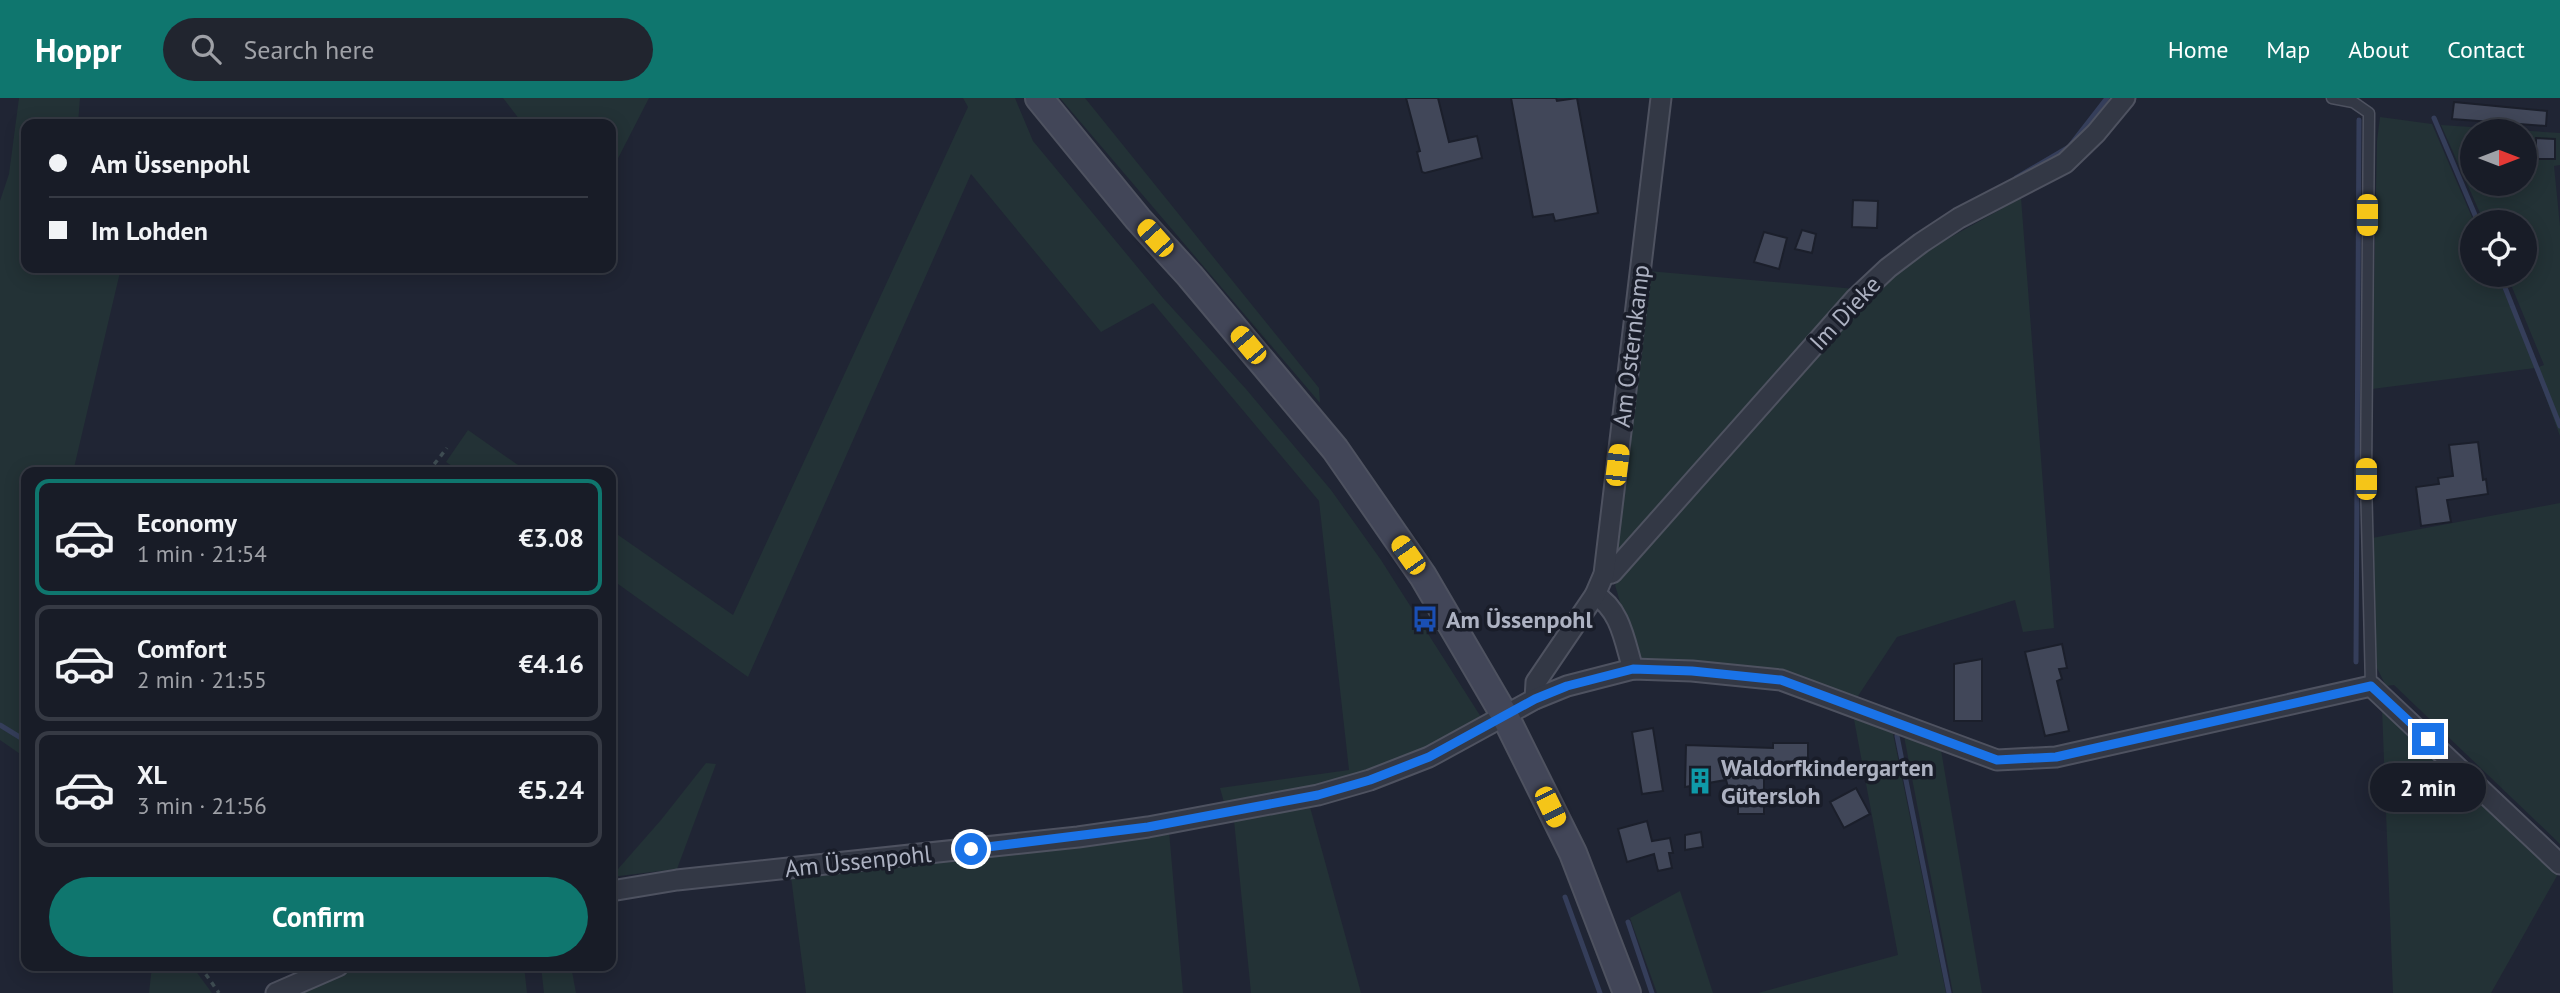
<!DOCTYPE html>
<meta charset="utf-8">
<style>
:root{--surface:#181c27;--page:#21252f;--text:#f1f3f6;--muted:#9fa1a7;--line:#363a44;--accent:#0f766e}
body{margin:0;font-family:"PT Sans",sans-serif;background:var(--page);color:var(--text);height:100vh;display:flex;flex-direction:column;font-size:26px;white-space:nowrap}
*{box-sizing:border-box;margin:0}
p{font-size:23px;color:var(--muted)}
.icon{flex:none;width:38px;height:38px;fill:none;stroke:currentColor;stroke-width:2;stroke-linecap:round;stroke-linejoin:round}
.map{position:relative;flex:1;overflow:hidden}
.drawer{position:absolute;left:21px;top:369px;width:595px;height:504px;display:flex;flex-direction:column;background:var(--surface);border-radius:14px;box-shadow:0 4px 18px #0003,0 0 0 2px var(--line)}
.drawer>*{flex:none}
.top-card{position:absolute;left:21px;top:21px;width:595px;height:154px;border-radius:14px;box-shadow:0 4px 18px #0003,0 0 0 2px var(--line);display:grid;align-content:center;height:154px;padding:0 28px;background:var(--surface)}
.needle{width:46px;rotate:90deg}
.tools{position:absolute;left:2460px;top:21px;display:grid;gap:14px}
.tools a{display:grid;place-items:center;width:77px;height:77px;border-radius:50%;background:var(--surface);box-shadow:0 4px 18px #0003,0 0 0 2px var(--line);font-size:35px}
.end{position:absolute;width:32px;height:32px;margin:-16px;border:9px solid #1a73e8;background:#fff;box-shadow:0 0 0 4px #fff}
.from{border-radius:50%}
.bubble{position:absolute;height:49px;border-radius:24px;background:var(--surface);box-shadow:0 4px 18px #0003,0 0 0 2px var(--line);font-size:23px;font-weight:700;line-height:49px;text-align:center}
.car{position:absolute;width:21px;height:42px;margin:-21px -10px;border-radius:9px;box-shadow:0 0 5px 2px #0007;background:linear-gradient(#f5c518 24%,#345 0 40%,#f5c518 0 76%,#345 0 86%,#f5c518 0)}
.top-card b{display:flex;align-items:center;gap:24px;height:66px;font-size:26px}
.top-card b+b{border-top:2px solid var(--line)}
.top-card i{width:18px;height:18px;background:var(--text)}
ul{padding:12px 0 0;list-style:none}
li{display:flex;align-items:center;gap:21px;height:116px;margin:0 14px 10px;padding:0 14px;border:4px solid var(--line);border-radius:14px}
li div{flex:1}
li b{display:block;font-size:26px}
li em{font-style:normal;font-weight:700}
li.selected{border-color:var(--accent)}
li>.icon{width:63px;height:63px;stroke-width:1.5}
.button{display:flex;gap:14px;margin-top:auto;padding:14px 28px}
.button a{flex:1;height:80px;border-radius:42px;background:var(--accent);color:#fff;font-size:28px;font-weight:700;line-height:80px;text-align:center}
header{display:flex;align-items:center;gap:42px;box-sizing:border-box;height:98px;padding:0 35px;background:var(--accent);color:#fff}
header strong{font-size:33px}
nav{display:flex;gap:38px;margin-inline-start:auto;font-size:24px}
.search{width:490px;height:63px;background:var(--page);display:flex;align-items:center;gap:18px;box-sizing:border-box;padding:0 24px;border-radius:38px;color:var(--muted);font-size:26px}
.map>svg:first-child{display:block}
.green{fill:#233236;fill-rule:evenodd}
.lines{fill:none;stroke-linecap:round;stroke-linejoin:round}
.stream{stroke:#353e5a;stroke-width:5}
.building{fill:#414759;stroke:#1b1f2b;stroke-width:2}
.service-casing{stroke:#4e5260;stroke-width:13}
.minor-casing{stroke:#4e5260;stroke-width:23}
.secondary-casing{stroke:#4e5260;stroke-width:30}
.path{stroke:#3f4d53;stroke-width:3.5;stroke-dasharray:5 5;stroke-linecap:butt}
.service{stroke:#333845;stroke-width:10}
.minor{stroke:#333845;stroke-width:19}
.secondary{stroke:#424658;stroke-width:26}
.route{stroke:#1a73e8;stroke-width:9}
.labels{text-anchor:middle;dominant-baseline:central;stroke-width:7;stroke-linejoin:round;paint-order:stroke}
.street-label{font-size:24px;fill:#adb2c2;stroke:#191d29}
.poi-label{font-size:24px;font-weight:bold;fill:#adb2c2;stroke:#191d29;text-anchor:start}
</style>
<header>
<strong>Hoppr</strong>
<div class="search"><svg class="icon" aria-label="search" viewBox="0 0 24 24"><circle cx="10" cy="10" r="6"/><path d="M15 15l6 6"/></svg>Search here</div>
<nav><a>Home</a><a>Map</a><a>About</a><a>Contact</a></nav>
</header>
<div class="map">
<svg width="2560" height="895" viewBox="0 0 2560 895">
<rect width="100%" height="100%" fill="#202534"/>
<g class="green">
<polygon points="19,0 80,0 78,26 26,26 26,170 121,170 73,374 26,374 26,660 0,642 0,103 9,76"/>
<polygon points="503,0 649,0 611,74 611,26 523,26"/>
<polygon points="963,0 1015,0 1033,43 1163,200 1246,291 1331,392 1381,462 1481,619 1427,652 1339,687 1225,708 1220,690 1349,672 1319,403 1153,205 1101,234 971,76 748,579 611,481 611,432 733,517 968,9"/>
<polygon points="1060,0 1085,0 1319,290 1320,305"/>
<path d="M2380,19L2432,26L2474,124L2473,177H2497L2536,270L2544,267L2507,177H2525V124H2484L2441,27L2560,35V67L2554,68L2560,128V338L2535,270L2372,291L2377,43ZM2473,33H2525V86H2473Z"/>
<polygon points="2021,100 2054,530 2023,534 2015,502 1897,539 1856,601 1638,565 1615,487 1864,204 1924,154"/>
<polygon points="1648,173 1856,191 1621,455 1616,452"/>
<polygon points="468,332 528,374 461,374 446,364"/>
<polygon points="2560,405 2560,746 2394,587 2386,588 2376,568 2372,440"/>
<polygon points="2382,610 2558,776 2491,895 2393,895"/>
<polygon points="1853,616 1892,631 1946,895 1758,895 1898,857"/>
<polygon points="1904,638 1941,652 1982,895 1953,895"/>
<polygon points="706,665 716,666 677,771 611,779 661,722"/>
<polygon points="1310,709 1361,895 1251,895 1234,722"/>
<polygon points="1169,733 1183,895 806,895 791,779"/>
<polygon points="1680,793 1713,895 1657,895 1630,820"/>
<polygon points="152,868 192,868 212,895 149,895"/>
<polygon points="361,868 524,868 527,895 296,895"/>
<polygon points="541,868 571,868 576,895 544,895"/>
</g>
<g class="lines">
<g class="stream">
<polyline points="2434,20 2478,124"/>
<polyline points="2016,80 2069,49 2107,0"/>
<polyline points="2500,177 2560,328"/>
<polyline points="2356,564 2359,22"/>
<polyline points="0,627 26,643"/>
<polyline points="1897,638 1949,895"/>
<polyline points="1565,799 1600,895"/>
<polyline points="1628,824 1652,895"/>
</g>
</g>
<g class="building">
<polygon points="1406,0 1438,0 1449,44 1477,38 1482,60 1425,75 1422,74 1417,54 1420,53"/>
<polygon points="1511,0 1556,0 1557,3 1577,0 1598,115 1555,123 1553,116 1533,119"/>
<polygon points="2454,4 2547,13 2546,28 2452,21"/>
<polygon points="2536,40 2555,41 2555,61 2536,61"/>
<polygon points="1853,102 1878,103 1877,130 1852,129"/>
<polygon points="1802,132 1816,136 1812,155 1795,151"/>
<polygon points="1764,134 1787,140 1779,171 1754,164"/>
<polygon points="2478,344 2483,382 2486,381 2488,396 2447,402 2451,424 2421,428 2416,389 2439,386 2438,380 2453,378 2449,347"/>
<polygon points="2062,546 2067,570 2059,571 2062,581 2057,583 2069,633 2045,638 2025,554"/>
<polygon points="1982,561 1982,623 1954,623 1954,566"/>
<polygon points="1653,630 1663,693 1642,696 1632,634"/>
<polygon points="1773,645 1808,645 1808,679 1764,678 1764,716 1738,716 1738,689 1728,689 1726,682 1685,689 1686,647 1773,650"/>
<polygon points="1856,690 1870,716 1844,730 1830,704"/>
<polygon points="1647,723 1652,743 1670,740 1673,755 1669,755 1672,770 1658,773 1654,756 1627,764 1618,731"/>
<polygon points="1701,734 1703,749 1685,752 1685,737"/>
</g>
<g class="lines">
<g class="service-casing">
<polyline id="service" points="2332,0 2353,4 2369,15 2366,381 2371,588"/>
</g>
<g class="minor-casing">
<g id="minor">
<polyline points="1604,476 1612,475 1855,201 1888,170 1921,145 1959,120 2065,65 2096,35 2125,0"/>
<path d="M1595,497C1621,511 1625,546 1633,571"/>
<polyline points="1535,601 1536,584 1595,497 1604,476 1661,0"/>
<polyline points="611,793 677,782 1078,739 1148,729 1318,697 1370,682 1429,659 1535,601 1567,588 1633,571 1692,573 1781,582 1997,662 2056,659 2371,588 2560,766"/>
<polyline points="276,895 338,868"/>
</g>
</g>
<g class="secondary-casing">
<polyline id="secondary" points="1039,0 1138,121 1190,178 1335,351 1423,478 1505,618 1573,755 1627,895"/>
</g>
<g class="path">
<polyline points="428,374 447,350"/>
<polyline points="200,868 219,895"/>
</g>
<use href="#service" class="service"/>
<use href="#minor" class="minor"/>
<use href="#secondary" class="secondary"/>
</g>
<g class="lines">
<polyline class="route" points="971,751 1148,729 1318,697 1370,682 1429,659 1535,601 1567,588 1633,571 1692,573 1781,582 1997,662 2056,659 2371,588 2428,641"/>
</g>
<defs>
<g id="bus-bare" transform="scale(2.1)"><path d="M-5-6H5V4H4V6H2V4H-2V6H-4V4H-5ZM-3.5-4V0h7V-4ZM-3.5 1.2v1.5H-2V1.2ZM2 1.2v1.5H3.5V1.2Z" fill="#1a4fb4" stroke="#191d29" stroke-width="2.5" paint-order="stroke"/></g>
<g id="building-bare" transform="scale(2.1)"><path d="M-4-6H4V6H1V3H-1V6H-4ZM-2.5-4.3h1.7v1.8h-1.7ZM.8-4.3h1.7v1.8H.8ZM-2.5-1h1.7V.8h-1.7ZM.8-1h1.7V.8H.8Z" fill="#0f9aa8" stroke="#191d29" stroke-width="2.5" paint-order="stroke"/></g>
</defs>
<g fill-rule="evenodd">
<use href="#bus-bare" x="1425" y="521"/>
<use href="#building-bare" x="1700" y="683"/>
</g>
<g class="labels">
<g class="street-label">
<text transform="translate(1845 215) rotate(-47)">Im Dieke</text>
<text transform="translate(1631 248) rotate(-83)">Am Osternkamp</text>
<text transform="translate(858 763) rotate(-6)">Am Üssenpohl</text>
</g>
<g class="poi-label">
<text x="1446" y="521">Am Üssenpohl</text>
<text x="1721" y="669">Waldorfkindergarten<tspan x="1721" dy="28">Gütersloh</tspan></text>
</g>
</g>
</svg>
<div class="tools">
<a><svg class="needle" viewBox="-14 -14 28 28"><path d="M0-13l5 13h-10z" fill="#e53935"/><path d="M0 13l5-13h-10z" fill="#9fa1a7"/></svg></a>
<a><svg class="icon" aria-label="locate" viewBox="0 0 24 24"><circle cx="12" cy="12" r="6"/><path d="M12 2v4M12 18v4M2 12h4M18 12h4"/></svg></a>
</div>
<i class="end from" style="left:971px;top:751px"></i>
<i class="end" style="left:2428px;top:641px"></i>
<div class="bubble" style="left:2370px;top:665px;width:116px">2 min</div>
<i class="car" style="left:2367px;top:117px;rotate:180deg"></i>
<i class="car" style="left:1155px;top:140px;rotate:318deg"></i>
<i class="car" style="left:1248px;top:247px;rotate:320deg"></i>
<i class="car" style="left:1617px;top:367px;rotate:7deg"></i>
<i class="car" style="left:2366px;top:381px;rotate:0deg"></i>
<i class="car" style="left:1408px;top:457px;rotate:325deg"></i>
<i class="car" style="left:1550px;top:709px;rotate:154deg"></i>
<div class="top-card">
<b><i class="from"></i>Am Üssenpohl</b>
<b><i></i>Im Lohden</b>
</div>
<section class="drawer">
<ul>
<li class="selected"><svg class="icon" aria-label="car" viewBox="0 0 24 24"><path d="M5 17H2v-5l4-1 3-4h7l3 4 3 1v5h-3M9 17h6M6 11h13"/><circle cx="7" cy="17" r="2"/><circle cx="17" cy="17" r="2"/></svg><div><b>Economy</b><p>1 min · 21:54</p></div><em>€3.08</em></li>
<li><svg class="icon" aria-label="car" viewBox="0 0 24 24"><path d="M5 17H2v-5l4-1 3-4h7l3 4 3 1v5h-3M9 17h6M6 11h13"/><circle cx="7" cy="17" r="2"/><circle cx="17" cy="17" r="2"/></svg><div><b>Comfort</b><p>2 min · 21:55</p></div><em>€4.16</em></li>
<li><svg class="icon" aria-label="car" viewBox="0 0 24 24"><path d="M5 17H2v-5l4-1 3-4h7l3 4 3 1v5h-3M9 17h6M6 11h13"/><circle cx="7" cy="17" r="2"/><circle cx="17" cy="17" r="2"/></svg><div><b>XL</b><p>3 min · 21:56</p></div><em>€5.24</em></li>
</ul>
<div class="button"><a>Confirm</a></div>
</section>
</div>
